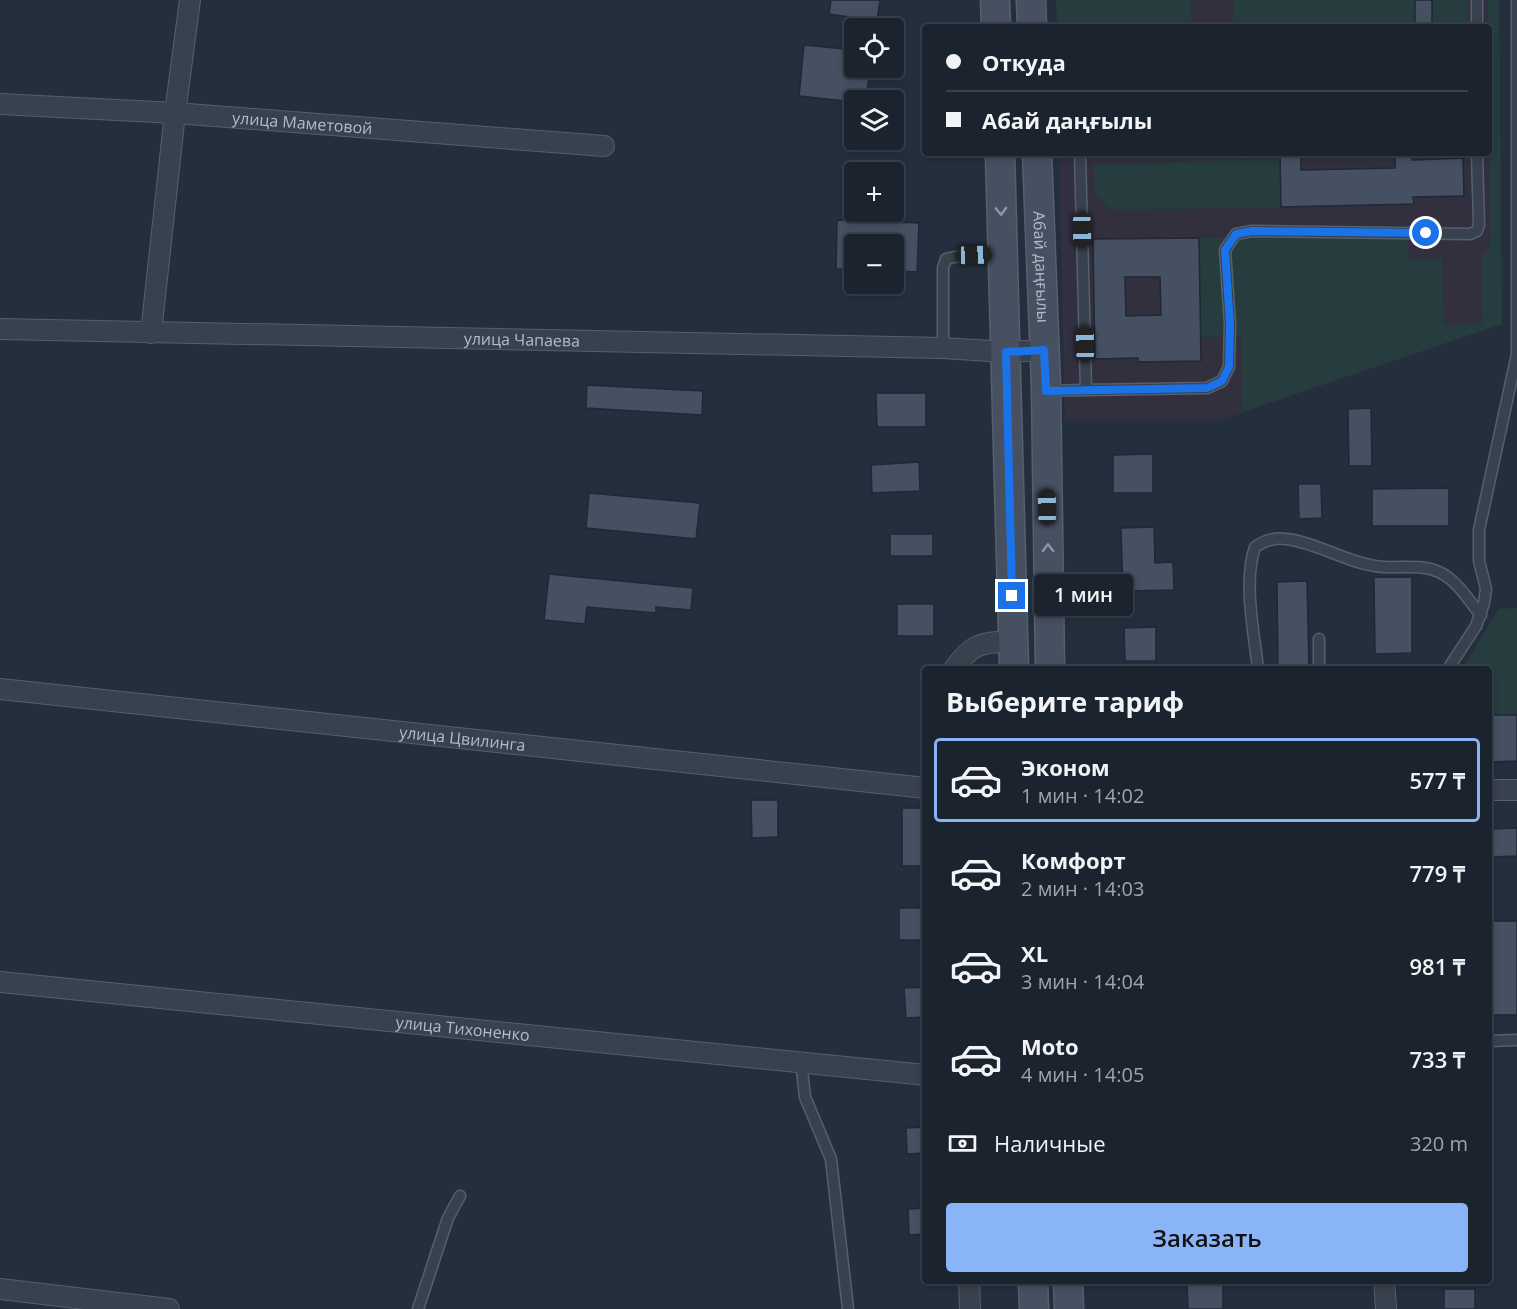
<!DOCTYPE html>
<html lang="ru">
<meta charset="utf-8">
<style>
:root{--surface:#1b232e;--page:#242b36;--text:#f1f3f6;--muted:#a0a4aa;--line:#39404a;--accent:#8ab4f8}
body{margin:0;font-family:"Open Sans",sans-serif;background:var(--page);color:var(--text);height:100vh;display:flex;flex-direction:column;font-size:22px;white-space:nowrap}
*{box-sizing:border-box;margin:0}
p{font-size:20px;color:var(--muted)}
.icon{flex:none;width:33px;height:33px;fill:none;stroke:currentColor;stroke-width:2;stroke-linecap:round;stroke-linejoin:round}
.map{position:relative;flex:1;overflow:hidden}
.drawer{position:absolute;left:922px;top:666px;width:570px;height:618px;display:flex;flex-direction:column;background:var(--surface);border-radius:6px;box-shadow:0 3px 9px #0003,0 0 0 2px var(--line)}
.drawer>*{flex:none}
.hud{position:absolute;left:922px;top:24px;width:570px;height:132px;border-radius:6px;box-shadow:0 3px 9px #0003,0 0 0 2px var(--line);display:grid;align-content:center;height:132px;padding:0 24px;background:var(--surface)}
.fabs{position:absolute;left:844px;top:18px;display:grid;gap:12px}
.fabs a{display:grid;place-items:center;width:60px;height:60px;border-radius:6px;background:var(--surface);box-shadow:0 3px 9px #0003,0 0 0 2px var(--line);font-size:30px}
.end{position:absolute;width:27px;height:27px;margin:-14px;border:8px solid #1a73e8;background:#fff;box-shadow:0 0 0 3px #fff}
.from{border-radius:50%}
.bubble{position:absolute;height:42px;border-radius:6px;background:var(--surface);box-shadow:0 3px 9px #0003,0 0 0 2px var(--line);font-size:20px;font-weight:600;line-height:42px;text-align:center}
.car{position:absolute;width:18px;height:36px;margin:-18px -9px;border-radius:8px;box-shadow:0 0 4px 2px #0007;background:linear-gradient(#222 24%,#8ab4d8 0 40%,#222 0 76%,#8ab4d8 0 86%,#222 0)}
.hud b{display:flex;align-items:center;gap:21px;height:57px;font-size:22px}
.hud b+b{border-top:2px solid var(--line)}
.hud i{width:15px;height:15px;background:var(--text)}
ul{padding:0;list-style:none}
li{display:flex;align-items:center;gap:18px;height:84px;margin:0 12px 9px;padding:0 12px;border:3px solid transparent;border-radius:6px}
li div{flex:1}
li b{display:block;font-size:22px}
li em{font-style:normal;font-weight:600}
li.active{border-color:var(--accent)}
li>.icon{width:54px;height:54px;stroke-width:1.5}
h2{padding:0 24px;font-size:27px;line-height:72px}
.pay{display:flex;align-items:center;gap:15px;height:66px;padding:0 24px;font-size:22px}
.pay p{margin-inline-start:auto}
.button{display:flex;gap:12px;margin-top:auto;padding:12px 24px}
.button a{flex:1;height:69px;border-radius:6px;background:var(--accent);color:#111;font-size:24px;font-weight:600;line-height:69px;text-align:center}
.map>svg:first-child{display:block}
.medical{fill:#32303f}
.green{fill:#263c3f}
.building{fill:#455162;stroke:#1f2835;stroke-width:1.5;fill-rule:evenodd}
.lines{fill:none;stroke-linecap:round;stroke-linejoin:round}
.lane-casing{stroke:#565f6c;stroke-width:13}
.street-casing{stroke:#565f6c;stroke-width:22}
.secondary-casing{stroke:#565f6c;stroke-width:31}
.lane{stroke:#38414e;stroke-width:10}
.street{stroke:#38414e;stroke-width:20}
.secondary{stroke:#465061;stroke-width:28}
.oneway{stroke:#8e96a5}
.route{stroke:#1a73e8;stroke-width:8}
.labels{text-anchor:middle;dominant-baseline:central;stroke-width:4.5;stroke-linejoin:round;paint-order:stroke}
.street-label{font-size:16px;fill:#b4bcc9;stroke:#1d2633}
</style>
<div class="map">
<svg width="1517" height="1309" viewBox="0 0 1517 1309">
<rect width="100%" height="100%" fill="#242f3e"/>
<polygon class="medical" points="1056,0 1499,0 1502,324 1217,421 1065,421 1059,153 1490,153 1490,27 1057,27"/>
<g class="green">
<polygon points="1056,0 1191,0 1191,27 1057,27"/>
<polygon points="1233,0 1467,0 1468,27 1233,27"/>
<polygon points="1488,0 1499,0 1502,324 1242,412 1241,337 1201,337 1199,238 1408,235 1408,259 1442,258 1444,325 1482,324 1481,256 1490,248"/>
<polygon points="1280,159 1281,207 1111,210 1095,194 1093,164"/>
<polygon points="1517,608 1517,715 1490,715 1490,669 1462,669 1499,609"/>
</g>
<g class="building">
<polygon points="831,0 880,0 877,21 829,14"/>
<rect x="1415" y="0" width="17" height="27"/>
<polygon points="804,45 855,50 855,68 870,68 866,100 855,102 799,96"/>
<polygon points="1280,153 1301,153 1301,170 1395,168 1395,153 1412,153 1412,160 1463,158 1464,196 1413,197 1414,204 1281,207"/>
<polygon points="837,220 919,223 917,272 894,271 894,244 855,244 855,270 836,269"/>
<path d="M1199,238L1201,361L1138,362V358L1095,359L1093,239ZM1125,277H1160L1161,315L1126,316Z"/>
<polygon points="587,385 703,391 702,415 586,408"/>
<polygon points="876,393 926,393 926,427 877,427"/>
<polygon points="1371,408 1372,466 1349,466 1348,409"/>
<polygon points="1153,454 1153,493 1113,493 1113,455"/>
<polygon points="919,462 920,491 872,493 871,465"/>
<polygon points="1298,484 1321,484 1322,518 1299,519"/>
<polygon points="1449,488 1449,526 1372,526 1372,489"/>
<polygon points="589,493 700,503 696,539 586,528"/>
<polygon points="1154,527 1155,563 1173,562 1174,590 1123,591 1121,528"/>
<rect x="890" y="534" width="43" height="22"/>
<polygon points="549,574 693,588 691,610 656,607 656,613 587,607 585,624 544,620"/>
<polygon points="1374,577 1412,577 1412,653 1375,654"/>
<polygon points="1307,581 1309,669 1278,669 1277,582"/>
<rect x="897" y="604" width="37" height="32"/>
<polygon points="1156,627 1156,661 1125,661 1124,628"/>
<polygon points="1490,715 1517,715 1517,761 1490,762"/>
<polygon points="751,800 778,800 778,837 752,838"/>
<rect x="902" y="808" width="24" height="58"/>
<polygon points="1517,828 1517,856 1490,857 1490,829"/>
<rect x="899" y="908" width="27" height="32"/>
<rect x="1490" y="921" width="27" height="94"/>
<polygon points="926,987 926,1017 906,1018 904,988"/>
<polygon points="926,1127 926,1153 907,1154 906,1128"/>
<polygon points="926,1208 926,1234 909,1235 908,1209"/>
<polygon points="1223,1283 1223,1309 1188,1309 1187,1284"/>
<rect x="1444" y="1289" width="31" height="20"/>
</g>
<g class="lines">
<g class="lane-casing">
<g id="lane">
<polyline points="1477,0 1477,27"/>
<polyline points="1080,153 1086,390 1207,388 1222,381 1229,367 1230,324 1225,250 1236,234 1252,231 1470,234 1477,231 1479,225 1477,153"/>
<polyline points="943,348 943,268 946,259 954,257 1003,254"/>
<polyline points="1046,391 1086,390"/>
<path d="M1258,669C1254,632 1243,582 1255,547C1265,540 1274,537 1286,539C1320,543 1350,565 1384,567C1403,568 1421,564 1439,572C1457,580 1469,601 1481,615"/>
<polyline points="1319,669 1319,639"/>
<polyline points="1448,669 1476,626 1484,603 1486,589 1479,561 1479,530 1517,354 1517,0"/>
<polyline points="1490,1041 1517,1040"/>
<polyline points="801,1061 805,1097 831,1159 848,1309"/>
<polyline points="418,1309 448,1218 460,1196"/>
</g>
</g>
<g class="street-casing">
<g id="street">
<path id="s1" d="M0,104L175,113L604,146"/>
<path id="s2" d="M0,329L943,348L1006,352L1044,350"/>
<polyline points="151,333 175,113 190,0"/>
<path d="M954,669C973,642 982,643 1013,641"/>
<path id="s3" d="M0,689L926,788"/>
<polyline points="1490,790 1517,790"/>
<path id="s4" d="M0,982L926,1075"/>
<polyline points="969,1281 970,1309"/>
<polyline points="1384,1281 1386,1309"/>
<polyline points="0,1289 169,1309"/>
</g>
</g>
<g class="secondary-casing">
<g id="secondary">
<polyline points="995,0 996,27"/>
<polyline points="1031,0 1032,27"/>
<polyline points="1000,153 1014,669"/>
<path id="s5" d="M1037,153L1046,387L1050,669"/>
<polyline points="1033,1281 1034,1309"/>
<polyline points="1068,1281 1069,1309"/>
</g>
</g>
<use href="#lane" class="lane"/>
<use href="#street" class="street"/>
<use href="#secondary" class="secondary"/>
</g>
<defs><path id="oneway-chevron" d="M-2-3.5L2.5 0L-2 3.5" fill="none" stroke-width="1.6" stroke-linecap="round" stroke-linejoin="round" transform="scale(1.5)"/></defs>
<g class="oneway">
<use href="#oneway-chevron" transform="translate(1001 211) rotate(88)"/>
<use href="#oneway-chevron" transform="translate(1048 548) rotate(-91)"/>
</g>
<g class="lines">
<polyline class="route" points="1012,596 1006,352 1044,350 1046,391 1207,388 1222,381 1229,367 1230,324 1225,250 1236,234 1252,231 1426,233"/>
</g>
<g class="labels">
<g class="street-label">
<text stroke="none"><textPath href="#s1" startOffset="303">улица Маметовой</textPath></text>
<text stroke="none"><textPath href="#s5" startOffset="114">Абай даңғылы</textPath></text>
<text stroke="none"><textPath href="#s2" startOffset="522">улица Чапаева</textPath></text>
<text stroke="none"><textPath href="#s3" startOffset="465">улица Цвилинга</textPath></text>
<text stroke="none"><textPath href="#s4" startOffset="465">улица Тихоненко</textPath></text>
</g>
</g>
</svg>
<div class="fabs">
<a><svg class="icon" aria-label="locate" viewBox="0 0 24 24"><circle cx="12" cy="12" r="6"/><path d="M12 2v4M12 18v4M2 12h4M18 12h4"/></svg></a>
<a><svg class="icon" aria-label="layers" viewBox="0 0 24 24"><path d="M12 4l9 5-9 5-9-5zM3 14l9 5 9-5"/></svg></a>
<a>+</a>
<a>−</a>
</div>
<i class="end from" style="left:1426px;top:233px"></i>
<i class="end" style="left:1012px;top:596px"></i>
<div class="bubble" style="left:1034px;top:574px;width:99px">1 мин</div>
<i class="car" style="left:1082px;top:230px;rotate:179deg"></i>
<i class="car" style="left:974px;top:255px;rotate:88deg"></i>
<i class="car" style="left:1085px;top:344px;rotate:359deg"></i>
<i class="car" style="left:1047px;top:507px;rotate:359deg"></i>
<div class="hud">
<b><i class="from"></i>Откуда</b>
<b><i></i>Абай даңғылы</b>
</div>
<section class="drawer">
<h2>Выберите тариф</h2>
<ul>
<li class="active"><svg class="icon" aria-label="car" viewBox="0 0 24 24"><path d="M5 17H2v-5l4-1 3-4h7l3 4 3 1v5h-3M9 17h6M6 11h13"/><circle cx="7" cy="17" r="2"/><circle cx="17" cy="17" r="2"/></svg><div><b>Эконом</b><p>1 мин · 14:02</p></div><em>577 ₸</em></li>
<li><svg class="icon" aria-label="car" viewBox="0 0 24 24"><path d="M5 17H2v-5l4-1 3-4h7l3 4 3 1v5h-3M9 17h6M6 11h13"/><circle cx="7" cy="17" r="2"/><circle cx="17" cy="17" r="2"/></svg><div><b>Комфорт</b><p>2 мин · 14:03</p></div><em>779 ₸</em></li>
<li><svg class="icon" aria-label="car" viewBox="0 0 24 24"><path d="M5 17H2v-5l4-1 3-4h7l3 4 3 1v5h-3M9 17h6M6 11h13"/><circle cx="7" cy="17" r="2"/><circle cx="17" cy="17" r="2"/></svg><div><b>XL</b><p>3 мин · 14:04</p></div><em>981 ₸</em></li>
<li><svg class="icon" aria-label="car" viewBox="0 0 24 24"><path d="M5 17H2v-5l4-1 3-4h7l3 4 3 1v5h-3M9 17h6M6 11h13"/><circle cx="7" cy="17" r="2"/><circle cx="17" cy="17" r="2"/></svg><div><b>Moto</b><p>4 мин · 14:05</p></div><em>733 ₸</em></li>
</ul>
<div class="pay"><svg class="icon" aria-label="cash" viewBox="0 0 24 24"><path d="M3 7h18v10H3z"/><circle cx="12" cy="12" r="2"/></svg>Наличные<p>320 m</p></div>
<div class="button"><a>Заказать</a></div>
</section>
</div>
